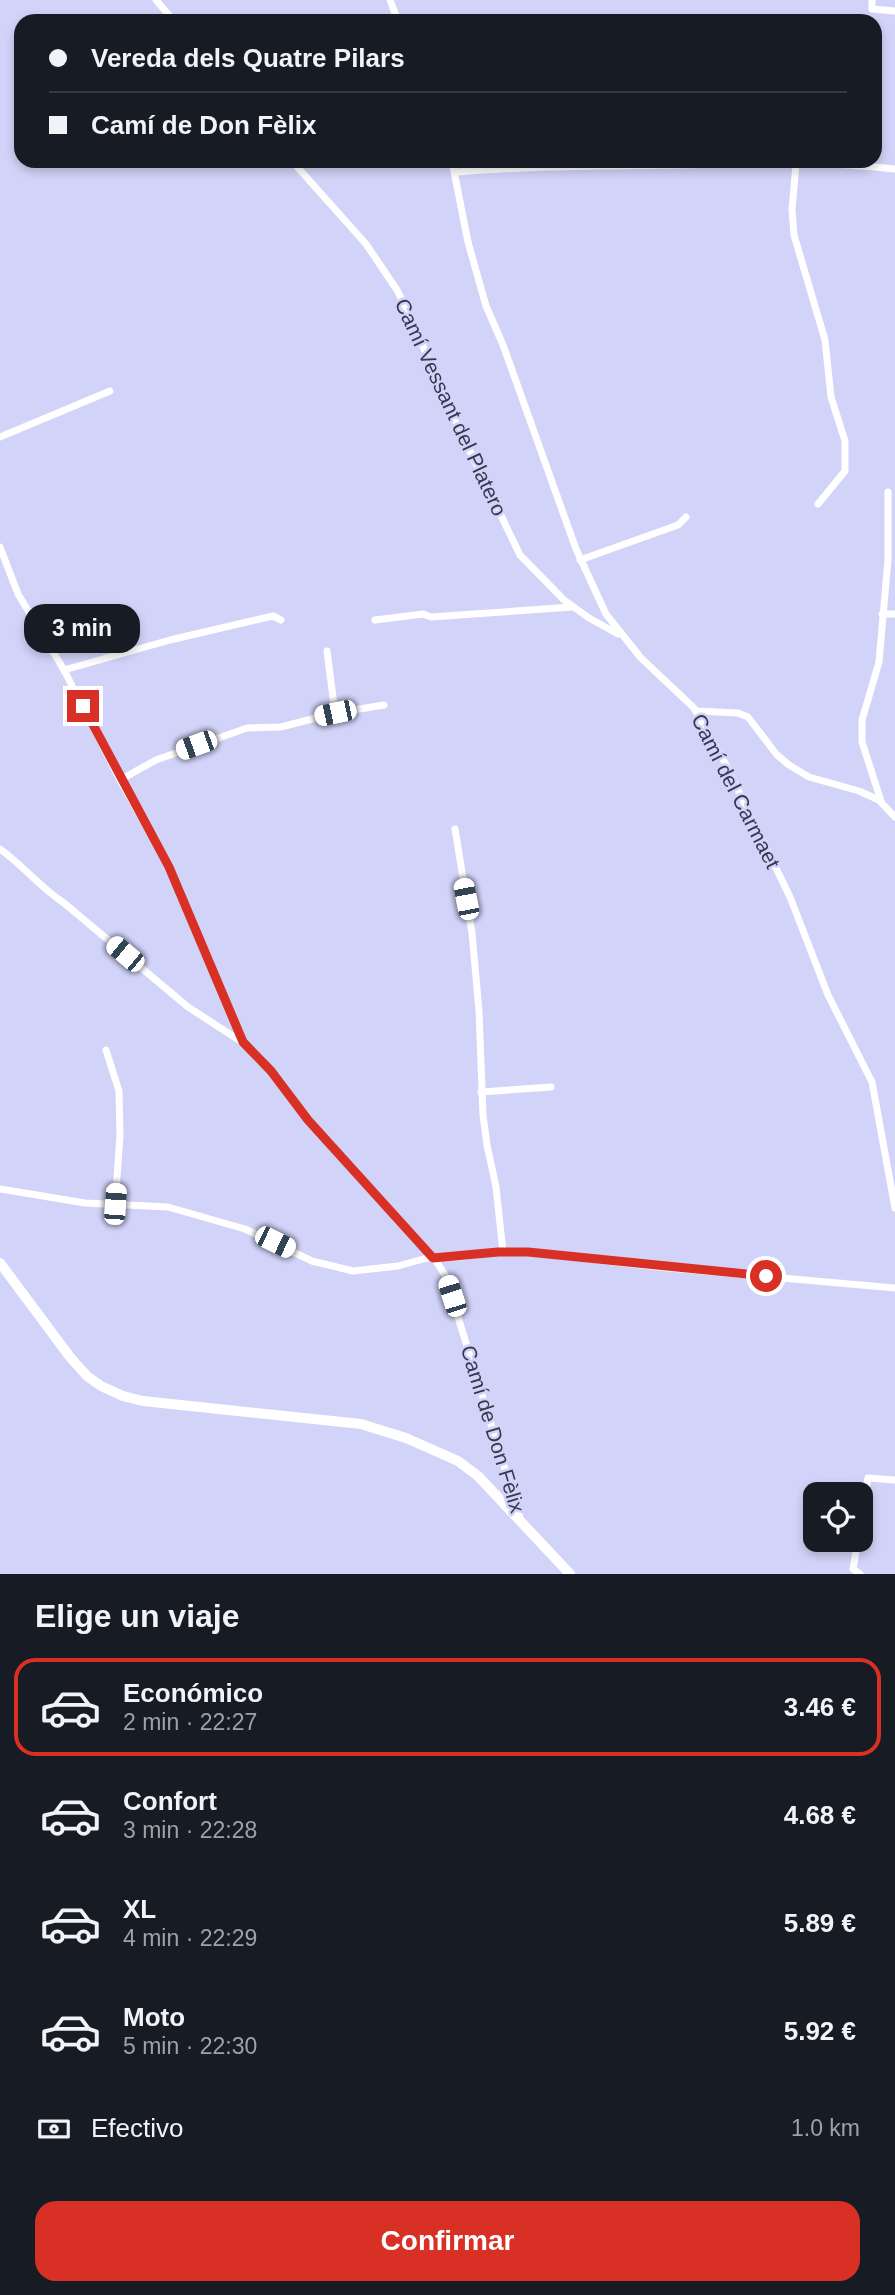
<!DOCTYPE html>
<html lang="es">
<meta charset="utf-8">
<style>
:root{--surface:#171b24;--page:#242831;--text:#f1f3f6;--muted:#9ea1a6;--line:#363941;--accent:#d93025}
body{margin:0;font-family:Helvetica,sans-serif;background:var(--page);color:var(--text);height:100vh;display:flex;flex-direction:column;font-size:26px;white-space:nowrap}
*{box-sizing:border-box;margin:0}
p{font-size:23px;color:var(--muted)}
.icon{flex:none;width:38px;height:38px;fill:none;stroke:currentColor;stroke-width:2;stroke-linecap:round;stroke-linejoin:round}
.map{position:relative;height:1574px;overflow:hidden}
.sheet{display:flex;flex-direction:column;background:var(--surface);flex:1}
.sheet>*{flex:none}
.top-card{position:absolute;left:14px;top:14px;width:868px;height:154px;border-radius:21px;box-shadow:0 4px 10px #0003;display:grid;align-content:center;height:154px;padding:0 35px;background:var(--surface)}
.fabs{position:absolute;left:803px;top:1482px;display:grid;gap:14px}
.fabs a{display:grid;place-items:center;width:70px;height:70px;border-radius:14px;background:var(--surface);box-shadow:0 4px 10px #0003;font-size:35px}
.end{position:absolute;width:32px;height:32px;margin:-16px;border:9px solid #d93025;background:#fff;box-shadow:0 0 0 4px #fff}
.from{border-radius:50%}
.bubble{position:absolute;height:49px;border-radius:21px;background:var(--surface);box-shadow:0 4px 10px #0003;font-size:23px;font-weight:700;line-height:49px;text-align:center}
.car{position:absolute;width:21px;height:42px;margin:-21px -10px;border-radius:9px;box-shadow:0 0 5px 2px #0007;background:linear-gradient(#fff 24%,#345 0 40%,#fff 0 76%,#345 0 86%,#fff 0)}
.top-card b{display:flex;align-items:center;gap:24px;height:66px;font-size:26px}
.top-card b+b{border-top:2px solid var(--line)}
.top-card i{width:18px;height:18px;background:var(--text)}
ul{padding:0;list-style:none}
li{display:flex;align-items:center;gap:21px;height:98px;margin:0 14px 10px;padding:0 21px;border:4px solid transparent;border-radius:21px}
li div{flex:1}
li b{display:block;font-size:26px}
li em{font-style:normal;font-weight:700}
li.active{border-color:var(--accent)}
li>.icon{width:63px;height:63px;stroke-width:1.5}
h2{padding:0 35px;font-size:32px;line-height:84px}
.pay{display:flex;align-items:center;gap:18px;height:77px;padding:0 35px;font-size:26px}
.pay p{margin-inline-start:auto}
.button{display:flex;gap:14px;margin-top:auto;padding:14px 35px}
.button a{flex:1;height:80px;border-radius:21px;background:var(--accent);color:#fff;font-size:28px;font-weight:700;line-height:80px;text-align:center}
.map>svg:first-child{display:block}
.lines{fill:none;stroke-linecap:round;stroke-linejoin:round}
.street{stroke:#fff;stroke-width:7}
.secondary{stroke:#fff;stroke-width:10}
.route{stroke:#d93025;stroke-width:9}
.labels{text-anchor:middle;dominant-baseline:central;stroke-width:5;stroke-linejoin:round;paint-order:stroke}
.street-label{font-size:21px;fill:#383750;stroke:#d2d3f8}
</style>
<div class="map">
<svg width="895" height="1574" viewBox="0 0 895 1574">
<rect width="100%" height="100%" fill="#d2d3f8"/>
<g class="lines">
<g class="street">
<polyline points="156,0 174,21"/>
<polyline points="390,0 398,21"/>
<polyline points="872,0 872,9 895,11"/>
<polyline points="292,161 366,244 397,290 415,326 440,389 520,555 564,600 589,618 618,634"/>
<polyline points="452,161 468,242 486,306 503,345 576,549 606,614 641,658 694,708 724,761 790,897 828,995 872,1082 895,1208"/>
<polyline points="796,164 792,210 794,235 825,340 831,397 845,441 845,471 818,504"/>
<path d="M456,172C529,166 602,166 675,165C749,164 822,160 895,169"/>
<polyline points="0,437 110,391"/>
<polyline points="0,547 18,594 64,670 120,780 169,867 243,1042 271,1071 308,1120 436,1261 445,1275 521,1521"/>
<polyline points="580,560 678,525 686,517"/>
<polyline points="882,614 895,614"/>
<polyline points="375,620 423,614 431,617 572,607"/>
<polyline points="327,651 335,713"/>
<polyline points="64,670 170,640 273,616 281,620"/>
<polyline points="696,711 738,713 748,717 777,755 789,765 809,777 859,791 879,800 895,817"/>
<polyline points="120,780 156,760 247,728 281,727 335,713 384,705"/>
<polyline points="881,801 862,742 862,720 879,662 888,560 888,492"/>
<polyline points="455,829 472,933 479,1011 483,1115 487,1145 496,1187 503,1252"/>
<path d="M0,849C24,866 38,886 64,903L188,1007L242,1042"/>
<polyline points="106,1050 119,1091 120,1136 115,1204"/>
<polyline points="481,1092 551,1087"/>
<polyline points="0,1189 85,1203 168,1207 245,1229 312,1261 353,1271 398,1266 427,1258 460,1257 498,1252 528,1252 658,1267 895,1288"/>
<polyline points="861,1516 868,1478 895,1480"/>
<polyline points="858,1540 853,1569 860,1574"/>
</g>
<polyline class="secondary" points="0,1263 70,1357 87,1376 101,1386 123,1396 143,1401 361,1424 406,1438 458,1461 478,1476 570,1574"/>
</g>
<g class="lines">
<polyline class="route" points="83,706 169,867 243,1042 271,1071 308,1120 433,1258 498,1252 528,1252 766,1276"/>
</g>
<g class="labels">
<g class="street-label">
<text transform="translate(451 407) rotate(65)">Camí Vessant del Platero</text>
<text transform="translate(736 791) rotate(63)">Camí del Carmaet</text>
<text transform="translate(493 1429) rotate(73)">Camí de Don Fèlix</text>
</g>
</g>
</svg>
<div class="fabs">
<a><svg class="icon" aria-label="locate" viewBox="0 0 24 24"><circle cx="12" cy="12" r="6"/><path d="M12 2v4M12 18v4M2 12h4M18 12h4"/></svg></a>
</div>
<i class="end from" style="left:766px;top:1276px"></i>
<i class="end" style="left:83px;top:706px"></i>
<div class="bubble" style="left:24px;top:604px;width:116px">3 min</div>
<i class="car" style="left:335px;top:713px;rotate:258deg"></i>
<i class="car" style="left:196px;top:745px;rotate:250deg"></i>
<i class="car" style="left:466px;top:899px;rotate:349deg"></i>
<i class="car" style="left:125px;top:954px;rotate:310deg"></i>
<i class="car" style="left:115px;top:1204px;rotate:4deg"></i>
<i class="car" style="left:275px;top:1242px;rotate:116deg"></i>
<i class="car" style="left:452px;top:1296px;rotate:342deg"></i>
<div class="top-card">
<b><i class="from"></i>Vereda dels Quatre Pilars</b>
<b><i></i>Camí de Don Fèlix</b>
</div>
</div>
<section class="sheet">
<h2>Elige un viaje</h2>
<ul>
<li class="active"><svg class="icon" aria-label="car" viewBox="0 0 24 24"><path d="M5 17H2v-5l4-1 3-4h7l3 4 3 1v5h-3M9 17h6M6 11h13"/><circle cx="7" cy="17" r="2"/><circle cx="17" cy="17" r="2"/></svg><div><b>Económico</b><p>2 min · 22:27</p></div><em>3.46 €</em></li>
<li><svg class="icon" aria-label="car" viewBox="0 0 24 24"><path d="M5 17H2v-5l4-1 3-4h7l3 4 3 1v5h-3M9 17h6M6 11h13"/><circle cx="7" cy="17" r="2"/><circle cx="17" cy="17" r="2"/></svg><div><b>Confort</b><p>3 min · 22:28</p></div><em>4.68 €</em></li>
<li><svg class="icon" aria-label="car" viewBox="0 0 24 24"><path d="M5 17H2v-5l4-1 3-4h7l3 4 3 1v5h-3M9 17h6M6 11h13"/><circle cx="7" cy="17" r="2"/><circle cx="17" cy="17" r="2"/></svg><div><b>XL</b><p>4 min · 22:29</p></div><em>5.89 €</em></li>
<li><svg class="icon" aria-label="car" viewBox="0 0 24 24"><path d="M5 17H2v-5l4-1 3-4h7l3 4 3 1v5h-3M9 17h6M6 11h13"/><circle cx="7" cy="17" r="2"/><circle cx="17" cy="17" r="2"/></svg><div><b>Moto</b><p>5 min · 22:30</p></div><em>5.92 €</em></li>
</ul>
<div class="pay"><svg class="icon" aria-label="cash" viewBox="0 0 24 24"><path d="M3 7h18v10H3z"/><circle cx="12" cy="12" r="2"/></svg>Efectivo<p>1.0 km</p></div>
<div class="button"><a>Confirmar</a></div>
</section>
